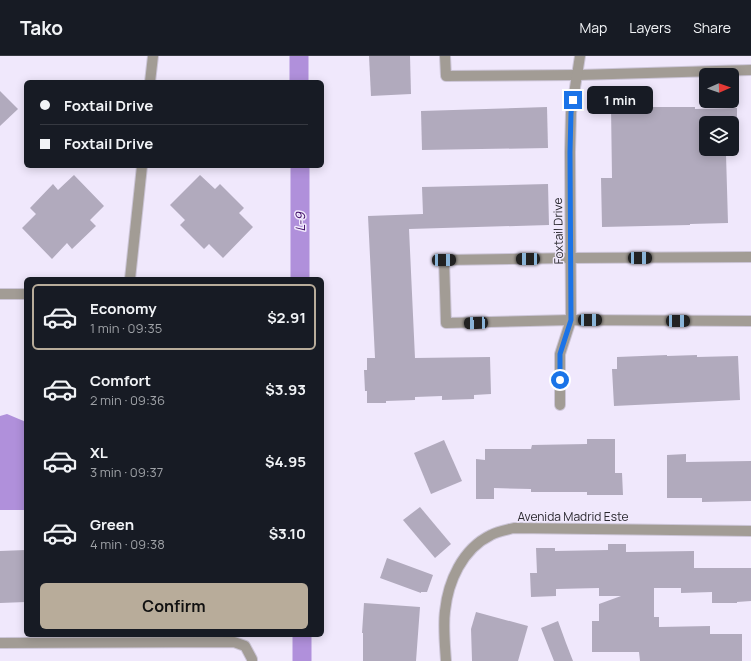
<!DOCTYPE html>
<meta charset="utf-8">
<style>
:root{--surface:#171b24;--page:#20242c;--text:#f1f3f6;--muted:#9ea1a6;--line:#363941;--accent:#b8ac9a}
body{margin:0;font-family:Manrope,sans-serif;background:var(--page);color:var(--text);height:100vh;display:flex;flex-direction:column;font-size:15px;white-space:nowrap}
*{box-sizing:border-box;margin:0}
p{font-size:13px;color:var(--muted)}
.icon{flex:none;width:22px;height:22px;fill:none;stroke:currentColor;stroke-width:2;stroke-linecap:round;stroke-linejoin:round}
.map{position:relative;flex:1;overflow:hidden}
.sheet{position:absolute;left:24px;top:221px;width:300px;height:360px;display:flex;flex-direction:column;background:var(--surface);border-radius:6px;box-shadow:0 2px 10px #0003}
.sheet>*{flex:none}
.hud{position:absolute;left:24px;top:24px;width:300px;height:88px;border-radius:6px;box-shadow:0 2px 10px #0003;display:grid;align-content:center;height:88px;padding:0 16px;background:var(--surface)}
.needle{width:26px;rotate:88deg}
.buttons{position:absolute;left:699px;top:12px;display:grid;gap:8px}
.buttons a{display:grid;place-items:center;width:40px;height:40px;border-radius:6px;background:var(--surface);box-shadow:0 2px 10px #0003;font-size:20px}
.end{position:absolute;width:18px;height:18px;margin:-9px;border:5px solid #1a73e8;background:#fff;box-shadow:0 0 0 2px #fff}
.from{border-radius:50%}
.bubble{position:absolute;height:28px;border-radius:6px;background:var(--surface);box-shadow:0 2px 10px #0003;font-size:13px;font-weight:700;line-height:28px;text-align:center}
.car{position:absolute;width:12px;height:24px;margin:-12px -6px;border-radius:5px;box-shadow:0 0 3px 1px #0007;background:linear-gradient(#222 24%,#8ab4d8 0 40%,#222 0 76%,#8ab4d8 0 86%,#222 0)}
.hud b{display:flex;align-items:center;gap:14px;height:38px;font-size:15px}
.hud b+b{border-top:1px solid var(--line)}
.hud i{width:10px;height:10px;background:var(--text)}
ul{padding:7px 0 0;list-style:none}
li{display:flex;align-items:center;gap:12px;height:66px;margin:0 8px 6px;padding:0 8px;border:2px solid transparent;border-radius:6px}
li div{flex:1}
li b{display:block;font-size:15px}
li em{font-style:normal;font-weight:700}
li.active{border-color:var(--accent)}
li>.icon{width:36px;height:36px;stroke-width:1.5}
.action{display:flex;gap:8px;margin-top:auto;padding:8px 16px}
.action a{flex:1;height:46px;border-radius:6px;background:var(--accent);color:#111;font-size:16px;font-weight:700;line-height:46px;text-align:center}
header{display:flex;align-items:center;gap:24px;box-sizing:border-box;height:56px;padding:0 20px;background:var(--surface);border-bottom:1px solid var(--line)}
header strong{font-size:19px}
nav{display:flex;gap:22px;margin-inline-start:auto;font-size:14px}
.map>svg:first-child{display:block}
.water{fill:#b090db}
.lines{fill:none;stroke-linecap:round;stroke-linejoin:round}
.canal{stroke:#b090db;stroke-width:19}
.building{fill:#b1aabd;fill-rule:evenodd}
.minor-casing{stroke:#ccc5d7;stroke-width:12}
.minor{stroke:#a29c95;stroke-width:10}
.route{stroke:#1a73e8;stroke-width:5}
.labels{text-anchor:middle;dominant-baseline:central;stroke-width:3;stroke-linejoin:round;paint-order:stroke}
.street-label{font-size:12px;fill:#2a282f;stroke:#f0e8fc}
.water-label{font-size:13px;font-style:italic;fill:#390561;stroke:#f0e8fc}
</style>
<header>
<strong>Tako</strong>
<nav><a>Map</a><a>Layers</a><a>Share</a></nav>
</header>
<div class="map">
<svg width="751" height="605" viewBox="0 0 751 605">
<rect width="100%" height="100%" fill="#f0e8fc"/>
<polygon class="water" points="7,358 26,366 26,454 0,454 0,360"/>
<g class="lines">
<g class="canal">
<polyline points="299,0 299,26"/>
<polyline points="300,110 300,223"/>
<polyline points="302,579 302,605"/>
</g>
</g>
<g class="building">
<polygon points="369,0 410,0 411,38 371,40"/>
<polygon points="0,35 18,53 0,70"/>
<polygon points="547,51 548,92 422,94 421,55"/>
<path d="M611,51H695V53L737,52V98H726L728,167L690,168V169L602,171L601,122H612ZM706,67H732V93H706Z"/>
<polygon points="74,119 104,150 90,164 96,170 72,193 67,187 52,203 22,172 36,158 30,152 53,128 58,134"/>
<polygon points="200,119 215,133 220,128 244,152 239,157 253,171 223,202 209,188 204,193 180,169 185,164 170,149"/>
<polygon points="548,128 549,169 409,173 415,302 490,301 491,338 474,339 474,343 442,344 442,340 415,341 415,344 386,345 386,347 367,347 367,335 365,335 364,314 367,314 367,302 375,302 368,160 423,158 422,131"/>
<polygon points="667,299 667,300 697,299 697,301 738,300 740,344 614,350 612,313 617,313 617,301"/>
<polygon points="587,383 615,383 615,417 622,417 623,439 587,439 587,436 531,436 531,433 494,432 494,443 476,443 476,403 485,404 485,393 531,393 532,389 587,388"/>
<polygon points="444,384 462,425 431,438 414,397"/>
<polygon points="686,398 686,406 751,405 751,445 702,446 702,442 667,442 667,399"/>
<polygon points="420,451 451,488 435,502 403,464"/>
<polygon points="608,488 626,488 626,496 694,495 694,512 751,512 751,545 737,546 737,547 712,547 712,536 681,537 681,532 654,532 654,561 659,561 659,571 710,570 710,578 742,578 742,605 640,605 639,596 592,596 592,565 599,565 599,548 621,540 599,540 599,532 556,533 556,540 531,541 530,517 537,517 536,492 555,492 555,495 608,494"/>
<polygon points="26,494 26,546 0,547 0,495"/>
<polygon points="387,502 433,519 427,536 421,536 421,537 380,522"/>
<polygon points="364,547 420,551 416,605 363,605 363,577 362,577"/>
<polygon points="476,556 528,570 518,605 472,605 471,573"/>
<polygon points="558,565 566,587 573,605 554,605 541,572"/>
</g>
<g class="lines">
<g class="minor-casing">
<g id="minor">
<polyline points="445,0 446,20 578,19 751,14"/>
<polyline points="150,26 153,0"/>
<polyline points="751,201 571,202 444,204 446,267 571,264 751,265"/>
<polyline points="130,223 142,110"/>
<polyline points="0,238 26,238"/>
<polyline points="560,349 560,298 571,264 570,96 571,57 580,0"/>
<polyline points="0,587 234,586 245,590 252,603 252,605"/>
<path d="M446,605C445,590 443,570 445,555C448,526 462,493 491,479C498,475 506,474 514,472L751,475"/>
</g>
</g>
<use href="#minor" class="minor"/>
</g>
<g class="lines">
<polyline class="route" points="560,324 560,298 571,264 570,96 571,57 573,44"/>
</g>
<g class="labels">
<g class="street-label">
<text transform="translate(558 175) rotate(-91)">Foxtail Drive</text>
<text x="573" y="460">Avenida Madrid Este</text>
</g>
<g class="water-label">
<text transform="translate(300 166) rotate(-90)">L-9</text>
</g>
</g>
</svg>
<div class="buttons">
<a><svg class="needle" viewBox="-14 -14 28 28"><path d="M0-13l5 13h-10z" fill="#e53935"/><path d="M0 13l5-13h-10z" fill="#9ea1a6"/></svg></a>
<a><svg class="icon" aria-label="layers" viewBox="0 0 24 24"><path d="M12 4l9 5-9 5-9-5zM3 14l9 5 9-5"/></svg></a>
</div>
<i class="end from" style="left:560px;top:324px"></i>
<i class="end" style="left:573px;top:44px"></i>
<div class="bubble" style="left:587px;top:30px;width:66px">1 min</div>
<i class="car" style="left:640px;top:202px;rotate:90deg"></i>
<i class="car" style="left:528px;top:203px;rotate:269deg"></i>
<i class="car" style="left:444px;top:204px;rotate:89deg"></i>
<i class="car" style="left:590px;top:264px;rotate:90deg"></i>
<i class="car" style="left:678px;top:265px;rotate:90deg"></i>
<i class="car" style="left:476px;top:267px;rotate:268deg"></i>
<div class="hud">
<b><i class="from"></i>Foxtail Drive</b>
<b><i></i>Foxtail Drive</b>
</div>
<section class="sheet">
<ul>
<li class="active"><svg class="icon" aria-label="car" viewBox="0 0 24 24"><path d="M5 17H2v-5l4-1 3-4h7l3 4 3 1v5h-3M9 17h6M6 11h13"/><circle cx="7" cy="17" r="2"/><circle cx="17" cy="17" r="2"/></svg><div><b>Economy</b><p>1 min · 09:35</p></div><em>$2.91</em></li>
<li><svg class="icon" aria-label="car" viewBox="0 0 24 24"><path d="M5 17H2v-5l4-1 3-4h7l3 4 3 1v5h-3M9 17h6M6 11h13"/><circle cx="7" cy="17" r="2"/><circle cx="17" cy="17" r="2"/></svg><div><b>Comfort</b><p>2 min · 09:36</p></div><em>$3.93</em></li>
<li><svg class="icon" aria-label="car" viewBox="0 0 24 24"><path d="M5 17H2v-5l4-1 3-4h7l3 4 3 1v5h-3M9 17h6M6 11h13"/><circle cx="7" cy="17" r="2"/><circle cx="17" cy="17" r="2"/></svg><div><b>XL</b><p>3 min · 09:37</p></div><em>$4.95</em></li>
<li><svg class="icon" aria-label="car" viewBox="0 0 24 24"><path d="M5 17H2v-5l4-1 3-4h7l3 4 3 1v5h-3M9 17h6M6 11h13"/><circle cx="7" cy="17" r="2"/><circle cx="17" cy="17" r="2"/></svg><div><b>Green</b><p>4 min · 09:38</p></div><em>$3.10</em></li>
</ul>
<div class="action"><a>Confirm</a></div>
</section>
</div>
